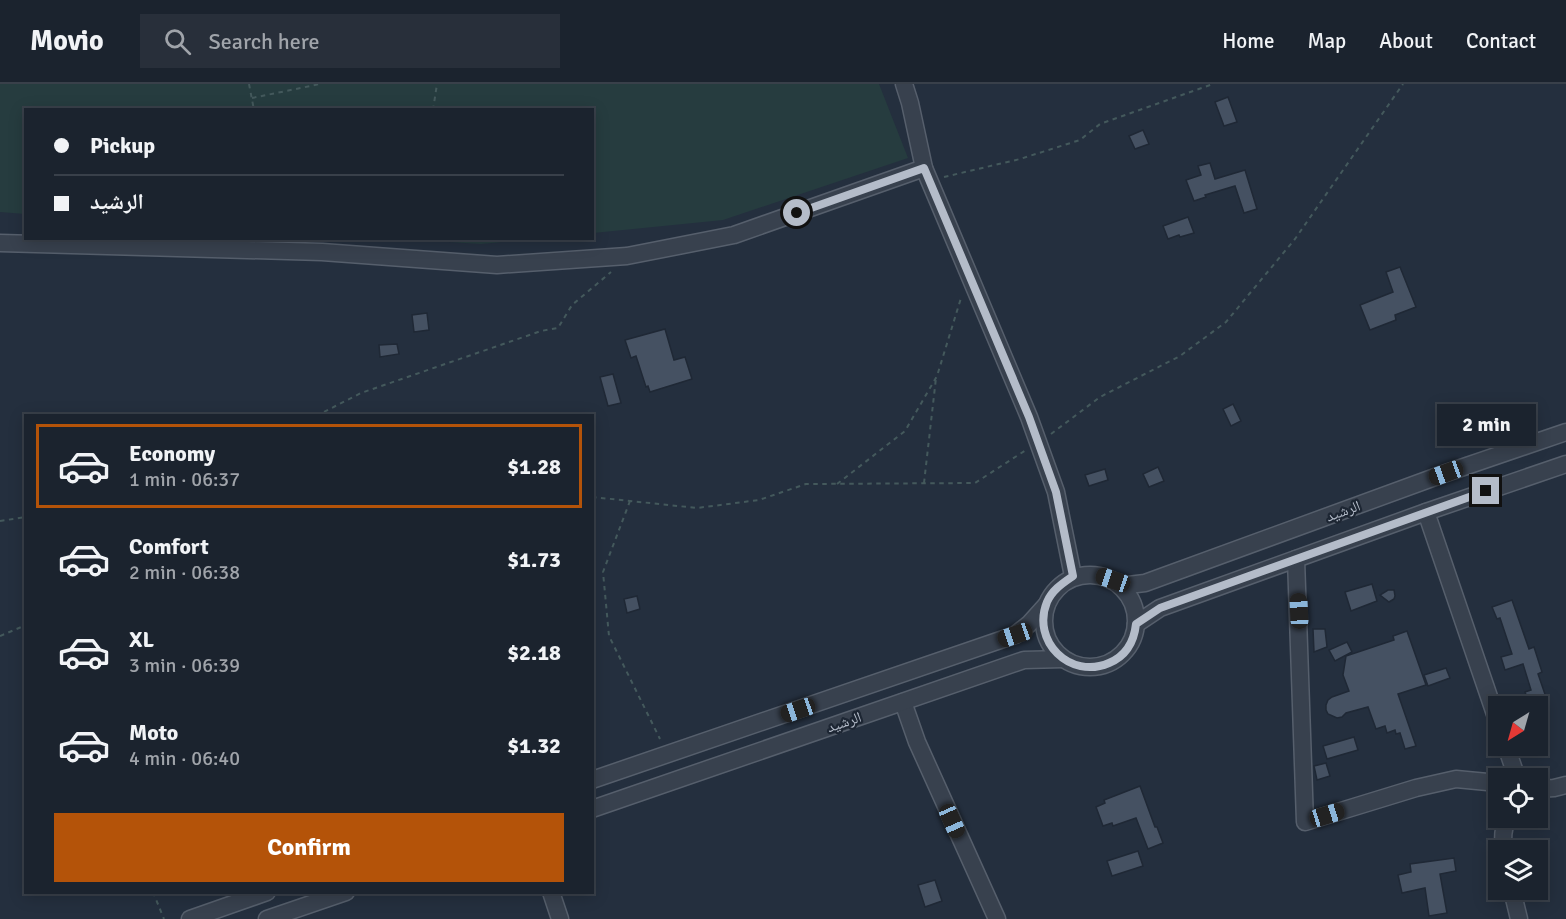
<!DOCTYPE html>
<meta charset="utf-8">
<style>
:root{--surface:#1b232e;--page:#282f3a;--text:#f1f3f6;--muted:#a0a4aa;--line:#39404a;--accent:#b45309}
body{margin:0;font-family:Signika,"Noto Naskh Arabic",sans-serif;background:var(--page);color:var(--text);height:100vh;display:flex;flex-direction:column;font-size:22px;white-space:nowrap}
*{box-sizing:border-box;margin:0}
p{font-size:20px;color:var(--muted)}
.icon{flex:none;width:33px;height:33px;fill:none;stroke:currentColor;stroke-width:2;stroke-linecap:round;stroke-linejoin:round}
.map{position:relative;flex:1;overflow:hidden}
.panel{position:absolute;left:24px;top:330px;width:570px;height:480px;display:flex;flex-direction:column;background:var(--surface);border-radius:0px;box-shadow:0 3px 15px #0003,0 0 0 2px var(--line)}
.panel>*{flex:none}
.top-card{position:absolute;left:24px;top:24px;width:570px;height:132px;border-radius:0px;box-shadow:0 3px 15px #0003,0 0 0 2px var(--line);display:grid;align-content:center;height:132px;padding:0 30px;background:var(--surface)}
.needle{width:39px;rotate:217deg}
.buttons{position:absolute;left:1488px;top:612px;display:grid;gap:12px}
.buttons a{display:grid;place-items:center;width:60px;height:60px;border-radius:0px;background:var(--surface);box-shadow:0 3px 15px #0003,0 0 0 2px var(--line);font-size:30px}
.end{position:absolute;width:27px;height:27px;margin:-14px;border:8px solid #b4bcc9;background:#111;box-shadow:0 0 0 3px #111}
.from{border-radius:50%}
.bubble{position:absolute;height:42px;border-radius:0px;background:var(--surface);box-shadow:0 3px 15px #0003,0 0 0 2px var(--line);font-size:20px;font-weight:700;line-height:42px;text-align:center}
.car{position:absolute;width:18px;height:36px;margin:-18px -9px;border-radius:8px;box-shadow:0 0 4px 2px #0007;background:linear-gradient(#222 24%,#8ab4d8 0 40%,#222 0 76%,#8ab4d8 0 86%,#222 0)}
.top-card b{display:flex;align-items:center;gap:21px;height:57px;font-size:22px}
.top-card b+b{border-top:2px solid var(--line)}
.top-card i{width:15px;height:15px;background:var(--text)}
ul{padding:10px 0 0;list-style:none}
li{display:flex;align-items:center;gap:18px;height:84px;margin:0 12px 9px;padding:0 18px;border:3px solid transparent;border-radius:0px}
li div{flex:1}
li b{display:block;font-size:22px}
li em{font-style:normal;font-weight:700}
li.active{border-color:var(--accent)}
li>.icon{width:54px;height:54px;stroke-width:1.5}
.button{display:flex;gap:12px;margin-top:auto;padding:12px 30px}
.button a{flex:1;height:69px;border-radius:0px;background:var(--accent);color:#fff;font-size:24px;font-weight:700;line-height:69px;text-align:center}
header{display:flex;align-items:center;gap:36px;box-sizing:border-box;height:84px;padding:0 30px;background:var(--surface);border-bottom:2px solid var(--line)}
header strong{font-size:28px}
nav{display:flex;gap:33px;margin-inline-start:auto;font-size:21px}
.search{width:420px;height:54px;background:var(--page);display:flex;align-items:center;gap:15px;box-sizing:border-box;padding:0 21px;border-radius:0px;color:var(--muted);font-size:22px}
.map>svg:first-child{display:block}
.green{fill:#263c3f}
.building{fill:#455162;stroke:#1f2835;stroke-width:1.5}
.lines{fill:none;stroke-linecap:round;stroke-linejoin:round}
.minor-casing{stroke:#565f6c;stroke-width:19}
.path{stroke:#44595c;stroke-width:2;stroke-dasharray:4.5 4.5;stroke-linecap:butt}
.minor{stroke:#38414e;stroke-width:16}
.route{stroke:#b4bcc9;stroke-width:8}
.labels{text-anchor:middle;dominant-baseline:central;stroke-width:4.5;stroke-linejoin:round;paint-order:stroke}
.street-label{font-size:15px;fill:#b4bcc9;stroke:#1d2633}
</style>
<header>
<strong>Movio</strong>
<div class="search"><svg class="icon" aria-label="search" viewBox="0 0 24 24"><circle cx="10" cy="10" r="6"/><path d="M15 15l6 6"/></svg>Search here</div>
<nav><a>Home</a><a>Map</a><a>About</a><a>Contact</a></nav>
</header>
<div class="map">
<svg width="1566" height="835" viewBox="0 0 1566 835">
<rect width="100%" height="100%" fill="#242f3e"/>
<g class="green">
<polygon points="0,0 879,0 908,74 723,136 593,149 592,26 26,26 25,130 0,128"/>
<polygon points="402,155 535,155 481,160"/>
</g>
<g class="building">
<polygon points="1228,13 1237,38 1224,42 1215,18"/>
<polygon points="1143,46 1149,60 1135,65 1129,52"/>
<polygon points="1210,79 1215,95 1245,86 1257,125 1244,129 1235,102 1205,111 1206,113 1194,117 1186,96 1201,91 1198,82"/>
<polygon points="1188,133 1194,149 1180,153 1179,151 1168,155 1163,142"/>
<polygon points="1400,183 1416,223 1395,231 1396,236 1370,246 1360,221 1393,208 1386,188"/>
<polygon points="427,229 429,246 414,248 412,231"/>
<polygon points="665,245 674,276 685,273 692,295 650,308 648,302 646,303 636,272 631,274 625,256"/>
<polygon points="397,260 399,270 380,273 379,261"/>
<polygon points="613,290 621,319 608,322 600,293"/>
<polygon points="1233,320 1241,337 1231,342 1223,325"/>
<polygon points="1158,383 1164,397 1149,403 1143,390"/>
<polygon points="1105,385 1108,396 1089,402 1085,391"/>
<polygon points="1372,500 1377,517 1351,527 1345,508"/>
<polygon points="1388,506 1394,506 1395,512 1394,515 1389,518 1380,511"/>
<polygon points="637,512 640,525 627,529 624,515"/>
<polygon points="1512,516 1529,565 1534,563 1542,588 1538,590 1547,616 1530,622 1525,608 1531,606 1523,580 1505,586 1501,573 1512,570 1500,534 1497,535 1492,523"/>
<polygon points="1313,545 1325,545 1327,563 1314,568"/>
<polygon points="1407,547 1426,601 1398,610 1416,662 1405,665 1400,649 1396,650 1395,646 1387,649 1385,642 1376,645 1368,623 1346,629 1342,633 1337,634 1328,630 1326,626 1326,621 1328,616 1332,613 1349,607 1343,591 1346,572 1394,556 1393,552"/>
<polygon points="1347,558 1352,568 1335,577 1329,566"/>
<polygon points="1446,584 1450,594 1428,602 1424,591"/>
<polygon points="1354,653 1358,666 1327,675 1323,662"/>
<polygon points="1326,679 1330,692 1317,696 1314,682"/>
<polygon points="1140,702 1155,743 1157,743 1163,759 1148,765 1136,734 1113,742 1112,739 1103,742 1096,723 1105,719 1104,716"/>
<polygon points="1138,767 1143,782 1112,792 1107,777"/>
<polygon points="1454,774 1456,787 1440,790 1447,829 1429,832 1425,804 1402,809 1398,791 1411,788 1410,780"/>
<polygon points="935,796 942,817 925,823 918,801"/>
</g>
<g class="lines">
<g class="minor-casing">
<g id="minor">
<polyline points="904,0 910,19 924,84 1029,333 1056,408 1073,492"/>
<polyline points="0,159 322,168 497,181 627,172 734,151 924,84"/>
<polyline points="1426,428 1498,639"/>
<polyline points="1296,475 1305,738 1416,704 1456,695 1498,699"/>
<circle cx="1090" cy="537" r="46"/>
<polyline points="1120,502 1145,499 1446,389 1566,348"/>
<polyline points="1136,540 1160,524 1426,428 1566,380"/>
<polyline points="903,618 917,658 997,835"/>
<polyline points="1506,662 1517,694"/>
<polyline points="592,696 1015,551 1029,540 1047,520"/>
<polyline points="1538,705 1554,704 1566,701"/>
<polyline points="592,725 1024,576 1063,575"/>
<path d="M1504,766C1502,756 1503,743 1508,734"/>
<polyline points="1512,806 1519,835"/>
<polyline points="551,808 560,835"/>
<polyline points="190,835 267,808"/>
<polyline points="267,835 346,808"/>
</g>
</g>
<g class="path">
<polyline points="249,0 254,26"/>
<polyline points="252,14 320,0"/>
<polyline points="433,26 437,0"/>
<polyline points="944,93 1020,75 1080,56 1100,40 1213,0"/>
<polyline points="316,332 361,309 541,247 558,244 572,221 611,188"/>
<polyline points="1051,350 1100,313 1180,272 1226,238 1295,155 1403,0"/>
<polyline points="924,399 936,294"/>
<polyline points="837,400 905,347 937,292 961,214"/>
<polyline points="592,413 697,424 759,416 806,400 975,399 1026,366"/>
<polyline points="630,417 603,488 609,552 660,655"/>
<polyline points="0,437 26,433"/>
<polyline points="0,552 26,541"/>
<polyline points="153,808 164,835"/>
</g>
<use href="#minor" class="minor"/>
</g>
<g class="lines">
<path class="route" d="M797,129L924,84L1029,333L1056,408L1073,492C1063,499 1052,506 1047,518C1031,557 1070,596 1109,579C1126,572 1134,558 1136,540L1160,524L1486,407"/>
</g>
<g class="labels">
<g class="street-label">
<text transform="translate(1343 427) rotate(-20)">الرشيد</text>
<text transform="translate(844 638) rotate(-19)">الرشيد</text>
</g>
</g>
</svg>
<div class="buttons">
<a><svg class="needle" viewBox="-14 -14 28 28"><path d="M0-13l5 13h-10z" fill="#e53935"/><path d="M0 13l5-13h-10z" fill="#a0a4aa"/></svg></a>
<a><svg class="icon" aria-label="locate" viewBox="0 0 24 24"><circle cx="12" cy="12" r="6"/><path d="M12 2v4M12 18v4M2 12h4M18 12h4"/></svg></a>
<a><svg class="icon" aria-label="layers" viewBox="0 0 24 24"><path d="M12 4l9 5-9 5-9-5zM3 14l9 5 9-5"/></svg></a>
</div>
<i class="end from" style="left:797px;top:129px"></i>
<i class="end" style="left:1486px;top:407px"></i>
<div class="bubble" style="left:1437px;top:320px;width:99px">2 min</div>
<i class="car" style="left:1446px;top:389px;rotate:250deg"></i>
<i class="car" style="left:1113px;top:496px;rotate:289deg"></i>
<i class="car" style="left:1299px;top:527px;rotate:357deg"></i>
<i class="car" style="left:1015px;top:551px;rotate:251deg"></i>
<i class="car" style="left:798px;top:626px;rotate:251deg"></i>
<i class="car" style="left:1327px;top:731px;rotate:73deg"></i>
<i class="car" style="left:952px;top:737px;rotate:156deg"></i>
<div class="top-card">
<b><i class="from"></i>Pickup</b>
<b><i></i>الرشيد</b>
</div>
<section class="panel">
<ul>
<li class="active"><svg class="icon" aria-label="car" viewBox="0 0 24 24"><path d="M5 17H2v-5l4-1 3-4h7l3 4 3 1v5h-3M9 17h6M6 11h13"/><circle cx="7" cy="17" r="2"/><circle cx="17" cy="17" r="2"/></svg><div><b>Economy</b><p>1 min · 06:37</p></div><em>$1.28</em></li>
<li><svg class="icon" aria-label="car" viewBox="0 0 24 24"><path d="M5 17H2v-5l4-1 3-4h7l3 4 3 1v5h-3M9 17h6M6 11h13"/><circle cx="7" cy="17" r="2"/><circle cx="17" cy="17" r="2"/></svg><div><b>Comfort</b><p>2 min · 06:38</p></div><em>$1.73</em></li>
<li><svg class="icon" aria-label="car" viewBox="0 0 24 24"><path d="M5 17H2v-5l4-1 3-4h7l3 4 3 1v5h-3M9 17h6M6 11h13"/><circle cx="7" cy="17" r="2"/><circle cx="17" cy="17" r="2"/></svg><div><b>XL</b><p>3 min · 06:39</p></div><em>$2.18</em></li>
<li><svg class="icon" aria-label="car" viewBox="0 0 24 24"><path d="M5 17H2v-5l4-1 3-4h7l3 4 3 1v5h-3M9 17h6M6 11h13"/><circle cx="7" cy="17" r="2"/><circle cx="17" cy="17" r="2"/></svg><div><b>Moto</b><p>4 min · 06:40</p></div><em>$1.32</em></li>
</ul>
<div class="button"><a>Confirm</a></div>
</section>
</div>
